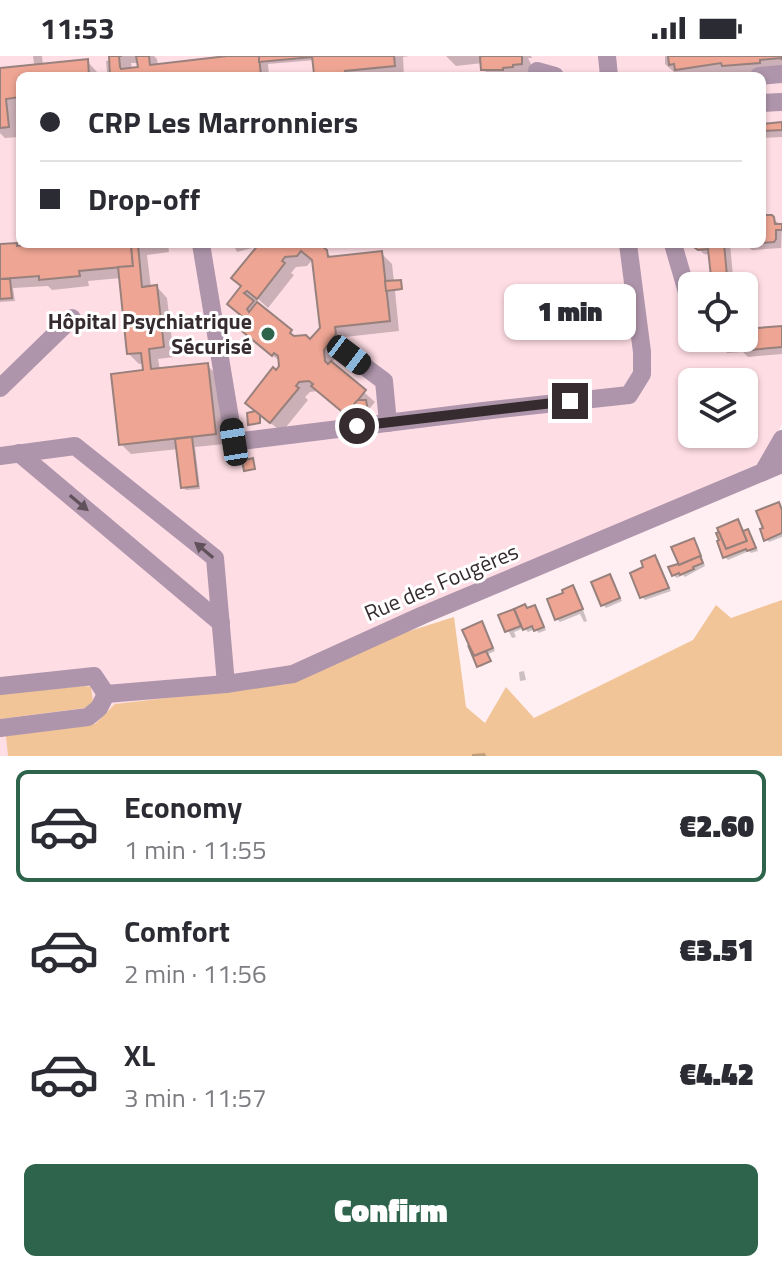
<!DOCTYPE html>
<meta charset="utf-8">
<style>
:root{--surface:#fff;--page:#f7f7f7;--text:#2b2b33;--muted:#7c7c81;--line:#e1e1e2;--accent:#2d644b}
body{margin:0;font-family:"Titillium Web",sans-serif;background:var(--page);color:var(--text);height:100vh;display:flex;flex-direction:column;font-size:30px;white-space:nowrap}
*{box-sizing:border-box;margin:0}
p{font-size:26px;color:var(--muted)}
.icon{flex:none;width:44px;height:44px;fill:none;stroke:currentColor;stroke-width:2;stroke-linecap:round;stroke-linejoin:round}
.map{position:relative;height:700px;overflow:hidden}
.sheet{display:flex;flex-direction:column;background:var(--surface);flex:1}
.sheet>*{flex:none}
.banner{position:absolute;left:16px;top:16px;width:750px;height:176px;border-radius:12px;box-shadow:0 2px 6px #0004;display:grid;align-content:center;height:176px;padding:0 24px;background:var(--surface)}
.tools{position:absolute;left:678px;top:216px;display:grid;gap:16px}
.tools a{display:grid;place-items:center;width:80px;height:80px;border-radius:12px;background:var(--surface);box-shadow:0 2px 6px #0004;font-size:40px}
.end{position:absolute;width:36px;height:36px;margin:-18px;border:10px solid #362c2f;background:#fff;box-shadow:0 0 0 4px #fff}
.from{border-radius:50%}
.bubble{position:absolute;height:56px;border-radius:12px;background:var(--surface);box-shadow:0 2px 6px #0004;font-size:26px;font-weight:800;line-height:56px;text-align:center}
.car{position:absolute;width:24px;height:48px;margin:-24px -12px;border-radius:10px;box-shadow:0 0 6px 2px #0007;background:linear-gradient(#222 24%,#8ab4d8 0 40%,#222 0 76%,#8ab4d8 0 86%,#222 0)}
.banner b{display:flex;align-items:center;gap:28px;height:76px;font-size:30px}
.banner b+b{border-top:2px solid var(--line)}
.banner i{width:20px;height:20px;background:var(--text)}
ul{padding:14px 0 0;list-style:none}
li{display:flex;align-items:center;gap:24px;height:112px;margin:0 16px 12px;padding:0 8px;border:4px solid transparent;border-radius:12px}
li div{flex:1}
li b{display:block;font-size:30px}
li em{font-style:normal;font-weight:800}
li.active{border-color:var(--accent)}
li>.icon{width:72px;height:72px;stroke-width:1.5}
.button{display:flex;gap:16px;margin-top:auto;padding:16px 24px}
.button a{flex:1;height:92px;border-radius:12px;background:var(--accent);color:#fff;font-size:32px;font-weight:800;line-height:92px;text-align:center}
.status{display:flex;justify-content:space-between;align-items:center;height:56px;padding:0 40px;background:var(--surface);direction:ltr}
.status svg{height:22px;fill:currentColor}
.map>svg:first-child{display:block}
.built{fill:#ffdde5;fill-rule:evenodd}
.green{fill:#f1c598}
.shadow{fill:#0003;fill-rule:evenodd}
.building{fill:#eea593;stroke:#98817c;stroke-width:2;fill-rule:evenodd}
.lines{fill:none;stroke-linecap:round;stroke-linejoin:round}
.minor{stroke:#ae95ab;stroke-width:18}
.oneway{fill:#60515a}
.route{stroke:#362c2f;stroke-width:10}
.poi-dot{fill:#2d644b;stroke:#fff;stroke-width:3}
.labels{text-anchor:middle;dominant-baseline:central;stroke-width:6;stroke-linejoin:round;paint-order:stroke}
.poi-label{font-size:22px;font-weight:bold;fill:#362c2f;stroke:#fff;text-anchor:end}
.street-label{font-size:22px;fill:#362c2f;stroke:#fff}
</style>
<div class="status"><b>11:53</b><svg viewBox="0 0 49 12"><path d="M0 12V9h3v3zM5 12V6h3v6zM10 12V3h3v9zM15 12V0h3v12zM26 1h20v11H26zM47 4h2v5h-2z"/></svg></div>
<div class="map">
<svg width="782" height="700" viewBox="0 0 782 700">
<rect width="100%" height="100%" fill="#ffeff2"/>
<path class="built" d="M0,0H782V368L760,407L292,611L256,632L115,648L95,668L7,680L8,700H0ZM20,20H762V188H20ZM692,230H744V282H692ZM692,326H744V378H692Z"/>
<g class="green">
<polygon points="782,544 782,700 8,700 6,680 95,668 115,648 287,628 400,578 454,561 466,651 485,667 506,631 534,662 693,584 716,549 731,562"/>
<polygon points="84,630 91,631 93,647 85,652 0,663 0,638"/>
</g>
<g class="shadow">
<polygon points="33,0 42,0 43,10 87,5 97,16 98,20 20,20 20,53 16,53 19,81 5,82 0,77 0,14 36,10 34,8"/>
<path d="M111,0H154L157,3L158,10L229,0H409L403,1L404,20H319L316,17L315,4L268,8L269,20H113V17H107L106,5L111,4ZM131,7H139L140,13H132Z"/>
<polygon points="446,0 531,0 532,2 528,2 532,10 532,17 522,18 522,20 490,20 483,13 483,7 456,10"/>
<polygon points="665,0 782,0 782,13 770,17 734,20 731,17 710,20 684,20 682,18 676,18 665,8"/>
<polygon points="782,68 782,81 762,82 762,70"/>
<polygon points="762,161 771,161 782,170 781,192 752,194 745,188 762,188"/>
<polygon points="36,188 168,188 169,196 147,199 151,232 157,231 167,242 174,301 158,303 160,314 207,309 218,320 225,388 195,391 200,433 186,434 183,431 179,393 131,398 121,388 145,316 144,307 139,308 129,298 121,222 88,225 89,230 52,234 48,230 13,232 15,245 0,246 0,194"/>
<path d="M233,188H320L321,192L333,202L381,197L392,208L394,226L401,227L402,234L395,235L399,275L345,281L346,289L333,305L334,310L375,346L357,368L318,335L310,336L305,341L308,344L282,376L259,358L260,368H250L259,358L281,306L250,282L246,263L243,231L260,190L237,196ZM314,202L322,273L311,285L297,282L255,247L258,243L268,252L294,219L291,217L296,211L307,210Z"/>
<polygon points="696,188 730,188 734,230 714,230 711,199 704,198 696,191"/>
<polygon points="782,271 782,298 748,301 743,296 727,297 720,288 714,288 713,282 744,282 744,275"/>
<polygon points="778,449 782,453 782,481 769,486 766,483"/>
<polygon points="738,465 744,477 748,476 751,479 758,495 751,497 749,495 728,504 725,501"/>
<polygon points="694,484 697,487 705,510 685,521 683,519 677,522 673,519"/>
<polygon points="655,502 658,505 671,535 645,544 642,541 646,512"/>
<polygon points="610,520 622,545 606,552 603,549"/>
<polygon points="573,531 576,534 587,565 584,566 580,558 560,566 557,563"/>
<polygon points="525,550 528,554 537,555 546,574 539,577 535,573 528,576 524,572 514,576 516,581 512,582 501,560"/>
<polygon points="484,571 495,595 486,599 490,606 480,611 465,575"/>
<polygon points="524,615 526,624 520,625 519,616"/>
<polygon points="485,697 486,700 472,700 472,698"/>
</g>
<g class="building">
<polygon points="109,0 122,0 119,0 120,11 121,13 138,11 136,0 149,0 150,9 227,0 259,0 261,20 165,20 165,17 110,20"/>
<polygon points="259,0 312,0 312,1 259,6"/>
<polygon points="312,0 394,0 395,10 345,15 346,20 322,20 321,17 314,18"/>
<polygon points="482,0 522,0 522,8 513,9 513,11 503,12 503,14 481,14 480,1"/>
<polygon points="668,0 782,0 782,4 781,2 760,4 760,7 722,10 721,7 675,14 674,8 669,9"/>
<polygon points="88,3 89,20 20,20 20,41 6,43 9,71 0,72 0,12"/>
<polygon points="782,66 782,74 762,75 762,68"/>
<polygon points="762,159 772,159 774,161 775,168 782,168 782,174 776,174 776,183 774,186 762,187"/>
<polygon points="17,187 17,190 34,188 146,188 131,189 133,210 79,215 80,220 39,224 39,220 0,223 0,188"/>
<path d="M259,188H319L327,194L328,201L382,195L390,265L335,271L336,278L324,294L325,305L328,308L331,305L366,334L346,359L311,330L313,328L309,325L299,326L296,330L299,332L270,367L245,347L273,311L276,314L279,310L278,300L274,297L272,300L237,271L244,262L227,248L241,230L231,222ZM301,195L312,204L320,272L310,283L306,279L294,280L290,277L292,274L257,246L249,256L247,253L254,245L244,237L247,235L257,243L285,207L282,205L285,201L297,200Z"/>
<polygon points="694,188 724,188 728,230 712,230 708,193 698,194 695,192"/>
<polygon points="131,189 138,189 142,231 157,229 164,291 149,293 151,313 208,307 216,378 119,389 111,318 143,314 141,297 127,298 118,211 133,210"/>
<polygon points="0,223 10,223 12,242 0,243"/>
<polygon points="401,224 402,233 386,235 385,225"/>
<polygon points="782,270 782,291 739,295 739,289 718,291 717,282 744,282 744,273"/>
<polygon points="358,344 366,344 368,355 356,357 354,348"/>
<polygon points="255,355 260,359 260,367 248,369 247,357"/>
<polygon points="192,381 198,430 181,432 175,383"/>
<polygon points="253,402 255,413 244,415 242,405"/>
<polygon points="779,446 782,454 782,477 764,485 760,473 763,472 756,455"/>
<polygon points="738,463 747,485 726,493 717,472"/>
<polygon points="748,473 756,492 747,495 746,493 723,502 717,485 719,484 716,477 719,476 726,493 747,485 743,475"/>
<polygon points="694,482 701,500 679,509 671,491"/>
<polygon points="655,499 669,532 640,542 630,517 643,511 641,505"/>
<polygon points="700,500 703,507 693,511 694,513 680,519 679,517 672,520 668,511 678,508 679,509"/>
<polygon points="610,518 620,542 601,550 591,526"/>
<polygon points="573,529 583,553 555,564 547,543 563,537 562,534"/>
<polygon points="525,548 527,552 535,549 544,571 534,575 532,570 523,574 514,553"/>
<polygon points="514,553 521,570 505,576 498,559"/>
<polygon points="482,565 493,592 474,600 462,574"/>
<polygon points="468,589 474,600 486,595 491,605 477,611"/>
</g>
<g class="lines">
<g class="minor">
<polyline points="607,0 609,20"/>
<polyline points="537,15 555,20"/>
<polyline points="759,20 782,18"/>
<polyline points="762,47 780,46"/>
<polyline points="201,188 234,386 483,355 629,339 642,318 642,296 628,188"/>
<polyline points="673,188 692,253"/>
<polyline points="349,299 384,325 388,367"/>
<polyline points="0,332 72,262"/>
<polyline points="19,397 221,567"/>
<polyline points="0,400 75,390 215,502 226,628"/>
<polyline points="763,416 782,383"/>
<polyline points="0,630 94,620 106,638 226,628 293,618 423,559 782,408"/>
<polyline points="0,672 88,661 99,652 106,638"/>
</g>
</g>
<defs><path id="oneway-solid" d="M-6-.8H1V-3.2L6.5 0L1 3.2V.8H-6Z" transform="scale(2)"/></defs>
<g class="oneway">
<use href="#oneway-solid" transform="translate(79 447) rotate(40)"/>
<use href="#oneway-solid" transform="translate(204 494) rotate(-140)"/>
</g>
<g class="lines">
<polyline class="route" points="357,370 570,345"/>
</g>
<circle class="poi-dot" cx="268" cy="278" r="8"/>
<g class="labels">
<g class="poi-label">
<text x="252" y="265">Hôpital Psychiatrique<tspan x="252" dy="25">Sécurisé</tspan></text>
</g>
<g class="street-label">
<text transform="translate(441 526) rotate(-23)">Rue des Fougères</text>
</g>
</g>
</svg>
<div class="tools">
<a><svg class="icon" aria-label="locate" viewBox="0 0 24 24"><circle cx="12" cy="12" r="6"/><path d="M12 2v4M12 18v4M2 12h4M18 12h4"/></svg></a>
<a><svg class="icon" aria-label="layers" viewBox="0 0 24 24"><path d="M12 4l9 5-9 5-9-5zM3 14l9 5 9-5"/></svg></a>
</div>
<i class="end from" style="left:357px;top:370px"></i>
<i class="end" style="left:570px;top:345px"></i>
<div class="bubble" style="left:504px;top:228px;width:132px">1 min</div>
<i class="car" style="left:349px;top:299px;rotate:127deg"></i>
<i class="car" style="left:234px;top:386px;rotate:351deg"></i>
<div class="banner">
<b><i class="from"></i>CRP Les Marronniers</b>
<b><i></i>Drop-off</b>
</div>
</div>
<section class="sheet">
<ul>
<li class="active"><svg class="icon" aria-label="car" viewBox="0 0 24 24"><path d="M5 17H2v-5l4-1 3-4h7l3 4 3 1v5h-3M9 17h6M6 11h13"/><circle cx="7" cy="17" r="2"/><circle cx="17" cy="17" r="2"/></svg><div><b>Economy</b><p>1 min · 11:55</p></div><em>€2.60</em></li>
<li><svg class="icon" aria-label="car" viewBox="0 0 24 24"><path d="M5 17H2v-5l4-1 3-4h7l3 4 3 1v5h-3M9 17h6M6 11h13"/><circle cx="7" cy="17" r="2"/><circle cx="17" cy="17" r="2"/></svg><div><b>Comfort</b><p>2 min · 11:56</p></div><em>€3.51</em></li>
<li><svg class="icon" aria-label="car" viewBox="0 0 24 24"><path d="M5 17H2v-5l4-1 3-4h7l3 4 3 1v5h-3M9 17h6M6 11h13"/><circle cx="7" cy="17" r="2"/><circle cx="17" cy="17" r="2"/></svg><div><b>XL</b><p>3 min · 11:57</p></div><em>€4.42</em></li>
</ul>
<div class="button"><a>Confirm</a></div>
</section>
